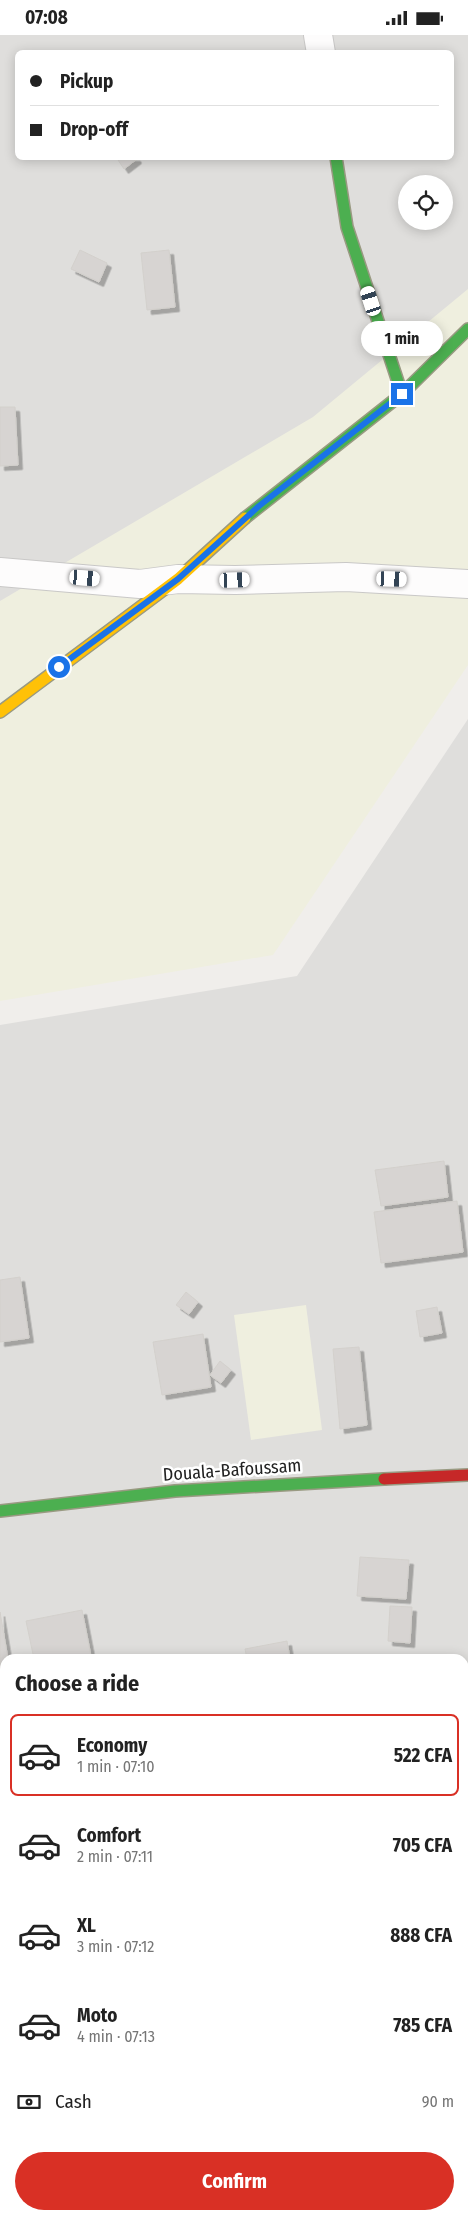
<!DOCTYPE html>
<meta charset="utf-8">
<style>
:root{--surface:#fff;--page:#f2f2f2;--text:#222;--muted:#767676;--line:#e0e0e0;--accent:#d93025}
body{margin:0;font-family:"Fira Sans Condensed",sans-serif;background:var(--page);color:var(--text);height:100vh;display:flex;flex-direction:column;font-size:19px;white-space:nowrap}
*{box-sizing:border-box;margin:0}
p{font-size:16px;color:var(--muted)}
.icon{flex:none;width:28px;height:28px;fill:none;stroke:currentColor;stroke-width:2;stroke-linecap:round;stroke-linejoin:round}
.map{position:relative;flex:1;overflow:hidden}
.side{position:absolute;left:0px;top:1619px;width:469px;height:566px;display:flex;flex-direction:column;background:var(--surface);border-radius:15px 15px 0 0;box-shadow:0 2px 12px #0003}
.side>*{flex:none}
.banner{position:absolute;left:15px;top:15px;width:439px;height:110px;border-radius:8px;box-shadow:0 2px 12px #0003;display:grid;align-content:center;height:110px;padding:0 15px;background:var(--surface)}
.fabs{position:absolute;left:398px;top:140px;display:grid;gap:10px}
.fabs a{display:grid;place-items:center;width:55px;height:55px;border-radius:50%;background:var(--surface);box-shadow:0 2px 12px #0003;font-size:25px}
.end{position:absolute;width:22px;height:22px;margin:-11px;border:6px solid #1a73e8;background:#fff;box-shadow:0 0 0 2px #fff}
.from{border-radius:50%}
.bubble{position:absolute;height:35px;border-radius:18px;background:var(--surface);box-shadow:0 2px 12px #0003;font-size:16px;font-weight:700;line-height:35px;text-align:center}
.car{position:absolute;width:15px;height:30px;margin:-15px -8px;border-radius:6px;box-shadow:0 0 4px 1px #0007;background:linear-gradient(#fff 24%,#345 0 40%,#fff 0 76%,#345 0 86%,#fff 0)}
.banner b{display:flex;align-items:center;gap:18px;height:48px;font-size:19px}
.banner b+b{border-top:1px solid var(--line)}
.banner i{width:12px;height:12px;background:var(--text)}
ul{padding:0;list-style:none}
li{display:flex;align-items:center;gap:15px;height:82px;margin:0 10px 8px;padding:0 5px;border:2px solid transparent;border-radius:8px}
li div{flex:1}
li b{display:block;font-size:19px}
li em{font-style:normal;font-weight:700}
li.on{border-color:var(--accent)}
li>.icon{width:45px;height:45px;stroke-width:1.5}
h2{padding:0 15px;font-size:22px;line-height:60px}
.pay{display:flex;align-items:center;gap:12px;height:55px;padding:0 15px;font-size:19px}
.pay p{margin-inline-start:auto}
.primary-button{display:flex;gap:10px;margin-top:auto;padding:10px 15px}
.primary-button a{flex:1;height:58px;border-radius:30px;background:var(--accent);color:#fff;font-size:20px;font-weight:700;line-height:58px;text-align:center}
.status{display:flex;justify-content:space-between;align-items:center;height:35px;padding:0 25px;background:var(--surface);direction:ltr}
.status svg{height:14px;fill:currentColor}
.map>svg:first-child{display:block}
.residential{fill:#dfdedc;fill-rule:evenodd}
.farmland{fill:#efefdf}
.building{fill:#d7d4d2;stroke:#d3d0cc;filter:url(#shadow)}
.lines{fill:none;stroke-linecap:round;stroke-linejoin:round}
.street-casing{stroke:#c9c8c7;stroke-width:30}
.fast-casing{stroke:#999a82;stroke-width:14}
.slow-casing{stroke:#999a82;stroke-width:14}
.jam-casing{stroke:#999a82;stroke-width:14}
.street{stroke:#fdfcfc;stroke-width:28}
.fast{stroke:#4caf50;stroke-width:11}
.slow{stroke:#ffc107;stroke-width:11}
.jam{stroke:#c62828;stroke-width:11}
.route{stroke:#1a73e8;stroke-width:6}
.labels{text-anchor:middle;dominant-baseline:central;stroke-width:5;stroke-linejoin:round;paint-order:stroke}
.street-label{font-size:18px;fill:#222;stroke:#fff}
</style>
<div class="status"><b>07:08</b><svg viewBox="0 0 49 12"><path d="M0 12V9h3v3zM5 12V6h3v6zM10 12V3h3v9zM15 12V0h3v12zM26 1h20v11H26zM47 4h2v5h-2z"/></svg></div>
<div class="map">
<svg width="468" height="2184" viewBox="0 0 468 2184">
<defs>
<filter id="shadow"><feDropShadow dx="4.5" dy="4.5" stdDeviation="0" flood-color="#0004"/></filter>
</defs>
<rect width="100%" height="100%" fill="#f0eeeb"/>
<g class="residential">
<path d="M0,0H468V294L0,583ZM18,18H451V122H18ZM406,149H444V186H406Z"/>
<polygon points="468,684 468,1697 464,1697 464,1624 5,1624 5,1739 0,1740 0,990 297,941"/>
</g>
<g class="farmland">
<polygon points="468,254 468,630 273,920 0,966 0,566 313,382"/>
<polygon points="306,1270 322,1395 251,1405 234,1280"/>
<polygon points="468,1673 468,2184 0,2184 0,1718 5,1718 5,2180 464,2180 464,1674"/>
</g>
<g class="building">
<polygon points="116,122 136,122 137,124 124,134"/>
<polygon points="80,215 107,228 99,247 71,234"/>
<polygon points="169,215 175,272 147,275 141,218"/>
<polygon points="0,372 15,372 18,430 0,431"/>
<polygon points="444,1126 448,1162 381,1171 375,1135"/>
<polygon points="457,1166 463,1217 381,1228 374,1177"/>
<polygon points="20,1242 29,1303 0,1307 0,1245"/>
<polygon points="186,1257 198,1267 189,1279 176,1270"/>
<polygon points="437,1272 442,1298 420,1302 416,1276"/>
<polygon points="203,1299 211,1352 162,1360 153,1307"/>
<polygon points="359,1312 367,1390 340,1394 333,1314"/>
<polygon points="220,1326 231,1335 221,1348 210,1340"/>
<polygon points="360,1522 409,1525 406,1564 357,1561"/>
<polygon points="390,1571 412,1572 410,1608 388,1606"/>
<polygon points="82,1575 91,1621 76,1624 34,1624 26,1586"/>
<polygon points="0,1577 8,1624 5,1624 5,1652 0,1652"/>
<polygon points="287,1606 290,1624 247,1624 245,1614"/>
</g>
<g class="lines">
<g class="street-casing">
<g id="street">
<polyline points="318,0 321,18"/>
<polyline points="0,537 140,549 178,544 235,545 346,542 468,549"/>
</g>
</g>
<g class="fast-casing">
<g id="fast">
<polyline points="336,122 347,192 402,359"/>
<polyline points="245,483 402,359 468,294"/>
<polyline points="0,1476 175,1456 384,1444"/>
</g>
</g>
<g class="slow-casing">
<polyline id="slow" points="0,677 178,544 245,483"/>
</g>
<g class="jam-casing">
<polyline id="jam" points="384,1444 468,1440"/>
</g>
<use href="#street" class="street"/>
<use href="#fast" class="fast"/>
<use href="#slow" class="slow"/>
<use href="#jam" class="jam"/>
</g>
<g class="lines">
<polyline class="route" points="59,632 178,544 259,471 402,359"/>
</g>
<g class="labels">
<g class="street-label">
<text transform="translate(232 1435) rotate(-4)">Douala-Bafoussam</text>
</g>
</g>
</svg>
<div class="fabs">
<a><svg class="icon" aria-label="locate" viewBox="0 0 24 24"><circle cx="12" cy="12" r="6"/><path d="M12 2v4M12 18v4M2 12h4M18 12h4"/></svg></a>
</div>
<i class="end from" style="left:59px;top:632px"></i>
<i class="end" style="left:402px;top:359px"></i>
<div class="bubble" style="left:361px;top:286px;width:82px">1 min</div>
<i class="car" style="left:371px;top:266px;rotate:342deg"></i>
<i class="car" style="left:85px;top:543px;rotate:95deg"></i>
<i class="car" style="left:392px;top:544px;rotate:92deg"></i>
<i class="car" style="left:235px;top:545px;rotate:88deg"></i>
<div class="banner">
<b><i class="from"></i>Pickup</b>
<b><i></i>Drop-off</b>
</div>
<section class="side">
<h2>Choose a ride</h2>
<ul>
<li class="on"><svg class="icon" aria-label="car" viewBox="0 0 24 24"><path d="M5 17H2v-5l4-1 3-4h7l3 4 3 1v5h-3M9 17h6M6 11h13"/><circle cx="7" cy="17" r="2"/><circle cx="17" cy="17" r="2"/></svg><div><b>Economy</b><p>1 min · 07:10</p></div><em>522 CFA</em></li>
<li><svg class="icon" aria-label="car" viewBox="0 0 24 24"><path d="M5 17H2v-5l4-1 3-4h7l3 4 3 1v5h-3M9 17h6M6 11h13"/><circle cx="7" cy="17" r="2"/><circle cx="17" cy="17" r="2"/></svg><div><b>Comfort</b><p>2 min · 07:11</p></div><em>705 CFA</em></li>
<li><svg class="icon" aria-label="car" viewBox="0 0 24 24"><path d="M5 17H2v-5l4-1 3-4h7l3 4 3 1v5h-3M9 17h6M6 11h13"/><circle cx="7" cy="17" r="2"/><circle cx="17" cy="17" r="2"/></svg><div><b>XL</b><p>3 min · 07:12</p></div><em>888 CFA</em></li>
<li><svg class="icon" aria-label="car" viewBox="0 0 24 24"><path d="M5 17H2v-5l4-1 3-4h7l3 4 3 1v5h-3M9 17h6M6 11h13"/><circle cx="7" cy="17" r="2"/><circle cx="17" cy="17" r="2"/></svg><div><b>Moto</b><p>4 min · 07:13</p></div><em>785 CFA</em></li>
</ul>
<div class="pay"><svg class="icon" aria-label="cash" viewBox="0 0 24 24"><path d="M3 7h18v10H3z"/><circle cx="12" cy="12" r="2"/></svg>Cash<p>90 m</p></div>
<div class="primary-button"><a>Confirm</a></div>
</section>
</div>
